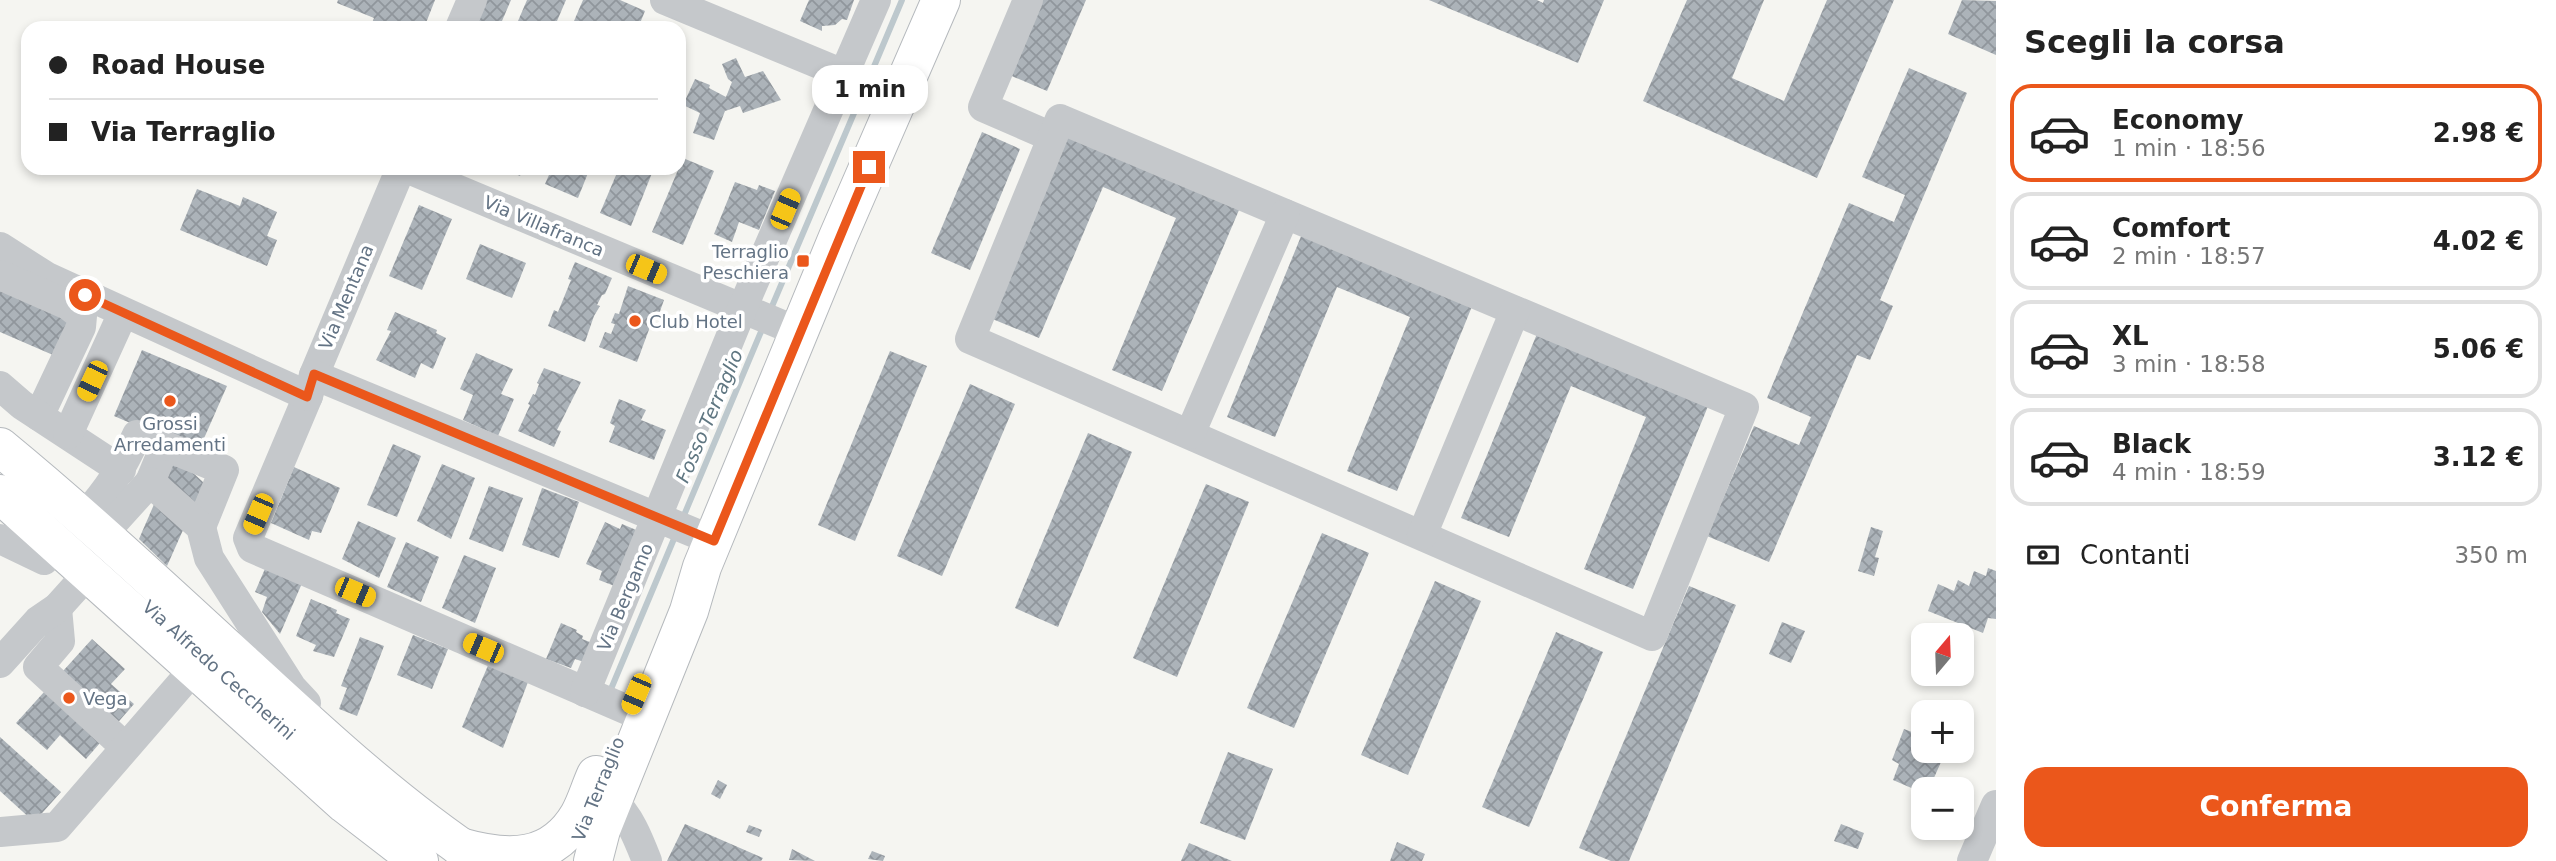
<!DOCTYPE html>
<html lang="it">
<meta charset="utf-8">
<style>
:root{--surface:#fff;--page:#f6f6f6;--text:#222;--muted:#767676;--line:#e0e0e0;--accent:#eb571b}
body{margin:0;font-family:"DejaVu Sans",sans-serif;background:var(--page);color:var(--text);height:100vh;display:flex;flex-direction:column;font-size:26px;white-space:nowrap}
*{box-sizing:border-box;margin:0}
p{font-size:23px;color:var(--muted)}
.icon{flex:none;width:38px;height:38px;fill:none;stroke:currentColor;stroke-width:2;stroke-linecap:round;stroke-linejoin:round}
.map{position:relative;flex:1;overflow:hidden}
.side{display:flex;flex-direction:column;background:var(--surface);width:560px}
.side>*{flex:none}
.guide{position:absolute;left:21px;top:21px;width:665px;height:154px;border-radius:21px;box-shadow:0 4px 10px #0003;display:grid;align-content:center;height:154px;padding:0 28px;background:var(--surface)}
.needle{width:46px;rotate:19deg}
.fabs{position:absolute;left:1911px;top:623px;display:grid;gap:14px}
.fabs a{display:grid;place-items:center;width:63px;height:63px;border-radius:14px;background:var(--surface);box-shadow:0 4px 10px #0003;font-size:35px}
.end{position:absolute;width:32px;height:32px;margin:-16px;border:9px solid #eb571b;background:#fff;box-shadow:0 0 0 4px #fff}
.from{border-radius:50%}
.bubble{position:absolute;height:49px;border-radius:21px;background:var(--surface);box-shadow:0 4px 10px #0003;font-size:23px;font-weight:800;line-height:49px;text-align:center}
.car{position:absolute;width:21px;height:42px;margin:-21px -10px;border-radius:9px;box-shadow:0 0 5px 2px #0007;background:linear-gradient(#f5c518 24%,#345 0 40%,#f5c518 0 76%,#345 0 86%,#f5c518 0)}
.guide b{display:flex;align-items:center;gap:24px;height:66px;font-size:26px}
.guide b+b{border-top:2px solid var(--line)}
.guide i{width:18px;height:18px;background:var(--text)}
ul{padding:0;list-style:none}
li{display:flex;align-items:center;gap:21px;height:98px;margin:0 14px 10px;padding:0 14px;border:4px solid var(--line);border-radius:21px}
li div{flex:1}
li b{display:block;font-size:26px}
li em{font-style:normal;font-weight:800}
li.active{border-color:var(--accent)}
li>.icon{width:63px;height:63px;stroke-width:1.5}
h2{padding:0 28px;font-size:32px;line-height:84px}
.pay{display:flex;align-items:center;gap:18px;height:77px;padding:0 28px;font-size:26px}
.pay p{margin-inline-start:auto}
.cta{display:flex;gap:14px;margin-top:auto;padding:14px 28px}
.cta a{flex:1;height:80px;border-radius:21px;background:var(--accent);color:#fff;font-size:28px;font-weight:800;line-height:80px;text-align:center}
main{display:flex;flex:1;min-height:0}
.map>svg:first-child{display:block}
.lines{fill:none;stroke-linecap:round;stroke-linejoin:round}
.stream{stroke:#bdc8cd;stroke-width:6}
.building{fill:url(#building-cross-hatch)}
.major-casing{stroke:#b5b9bd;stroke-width:40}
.minor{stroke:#c5c8cb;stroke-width:30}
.major{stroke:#fff;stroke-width:38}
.route{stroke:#eb571b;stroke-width:9}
.poi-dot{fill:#eb571b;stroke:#fff;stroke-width:2.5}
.labels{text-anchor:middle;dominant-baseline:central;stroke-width:7;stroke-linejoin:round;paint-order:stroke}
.street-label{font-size:18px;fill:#637384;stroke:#fff}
.poi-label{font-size:18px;fill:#637384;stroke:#fff;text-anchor:start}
.water-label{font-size:19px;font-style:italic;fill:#5f7681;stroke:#fff}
</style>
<main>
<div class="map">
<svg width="1996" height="861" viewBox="0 0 1996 861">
<defs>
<pattern id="building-cross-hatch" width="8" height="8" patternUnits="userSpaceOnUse" patternTransform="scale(1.75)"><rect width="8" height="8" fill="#acb3b9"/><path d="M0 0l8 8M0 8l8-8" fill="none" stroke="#90969c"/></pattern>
</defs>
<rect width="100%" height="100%" fill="#f5f5f1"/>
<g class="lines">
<g class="stream">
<polyline points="870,76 902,0"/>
<polyline points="770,311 863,92"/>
<polyline points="682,520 763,327"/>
<polyline points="611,689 676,534"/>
</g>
</g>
<g class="building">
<polygon points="338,0 435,0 424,28 370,28 374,18 337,3"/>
<polygon points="481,0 511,0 499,28 470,28"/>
<polygon points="527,0 566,0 554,28 515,28"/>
<polygon points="583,0 620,0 645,11 638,28 571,28"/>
<polygon points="809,0 854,0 847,20 842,19 835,25 822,26 822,31 800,21"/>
<polygon points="1038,0 1086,0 1047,91 1007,74"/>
<polygon points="1429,0 1537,0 1543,3 1544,0 1604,0 1578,63"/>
<polygon points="1687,0 1764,0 1732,78 1784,101 1827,0 1894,0 1817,178 1643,101"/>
<polygon points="1962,0 1996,1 1996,55 1948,34"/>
<polygon points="736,58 745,77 763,71 781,100 743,113 740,106 725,111 714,140 693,133 700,113 683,105 695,79 710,85 709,88 726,97 732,82 728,79 722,64"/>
<polygon points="1909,68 1967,93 1880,300 1893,306 1870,360 1857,355 1769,562 1707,536 1754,426 1799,445 1811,417 1767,398 1849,203 1894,222 1905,195 1862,177"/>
<polygon points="1070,130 1242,203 1162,391 1112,370 1176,218 1103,187 1039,338 990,318"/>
<polygon points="982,132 1020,149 970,270 931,253"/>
<polygon points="683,158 714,171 683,245 652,232"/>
<polygon points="501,168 523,168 520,176"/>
<polygon points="552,168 590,168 578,198 545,184"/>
<polygon points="619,168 654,168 631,226 600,213"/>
<polygon points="735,182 757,190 759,185 775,191 759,230 739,222 732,242 714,234"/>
<polygon points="197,189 240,206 243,197 277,212 267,236 277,240 267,266 180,230"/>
<polygon points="419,205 452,219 422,290 389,276"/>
<polygon points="1304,229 1475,299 1397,491 1347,471 1410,317 1337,287 1275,437 1227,417"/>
<polygon points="480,244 526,263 512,298 466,279"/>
<polygon points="575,262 612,278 605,294 602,295 597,305 600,306 594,316 585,342 548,326 554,310 558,312 571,280 568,279"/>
<polygon points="0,284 72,316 53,355 0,332"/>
<polygon points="628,286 664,300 658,317 654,316 637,362 599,347 605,332 611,334 615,324 611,323 615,313 619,314"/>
<polygon points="395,312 437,330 436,333 446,338 433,369 421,363 415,378 376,360 391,331 387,330"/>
<polygon points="1539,329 1711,399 1633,589 1584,569 1646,417 1571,386 1509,537 1461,518"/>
<polygon points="142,350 227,386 198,452 114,416"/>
<polygon points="890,351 927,366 855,541 818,525"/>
<polygon points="476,353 513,369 501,394 514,399 498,436 463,420 473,395 460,389"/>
<polygon points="544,368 581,382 557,430 561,431 554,447 518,431 530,405 528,404 533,394 535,395 539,384 537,383"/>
<polygon points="970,384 1015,404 942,576 897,556"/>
<polygon points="619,399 646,410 641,420 666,430 654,460 609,442 615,426 610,423"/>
<polygon points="1088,433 1132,452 1058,627 1015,608"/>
<polygon points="393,444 421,456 397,517 367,505"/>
<polygon points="175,456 204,483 167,566 139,539"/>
<polygon points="442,464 475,478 451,539 417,521"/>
<polygon points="294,467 340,488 321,533 312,531 309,540 271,523"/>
<polygon points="1206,484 1249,502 1177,677 1133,658"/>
<polygon points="489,486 523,498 503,552 469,539"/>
<polygon points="542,488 579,502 559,558 522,545"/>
<polygon points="358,521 396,538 379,578 342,559"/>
<polygon points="605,522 620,529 622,524 641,532 617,587 599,580 602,571 586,564"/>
<polygon points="1871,527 1883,531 1875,557 1879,558 1874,576 1858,571"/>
<polygon points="1322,533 1369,553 1294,728 1247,708"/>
<polygon points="406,542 439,557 421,602 387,587"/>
<polygon points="464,555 496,568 475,623 442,608"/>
<polygon points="267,564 303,581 280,634 262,612 267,597 255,592"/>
<polygon points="1988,568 1996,571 1996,619 1988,618 1983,633 1928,611 1938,584 1954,591 1958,580 1969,586 1974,571 1986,576"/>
<polygon points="1435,581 1481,601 1408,775 1361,755"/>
<polygon points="1689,586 1736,605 1629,861 1611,861 1579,848"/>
<polygon points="311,599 337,610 336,613 350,619 334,657 313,651 316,645 296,636"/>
<polygon points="1782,622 1805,631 1791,663 1769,654"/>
<polygon points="561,623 577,630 576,632 583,636 582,639 595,644 587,663 575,659 571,668 546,659"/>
<polygon points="1556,632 1603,652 1529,827 1482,807"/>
<polygon points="413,635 448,649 432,689 397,675"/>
<polygon points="360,637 384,646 357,716 339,709 347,688 341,686"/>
<polygon points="92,639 125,669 111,684 134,704 86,759 60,735 47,750 16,723"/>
<polygon points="489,663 528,682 503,748 462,727"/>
<polygon points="1923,719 1923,751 1937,751 1934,760 1941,762 1929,789 1923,789 1923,793 1893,780 1899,764 1892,760 1904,729 1917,734"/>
<polygon points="0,737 61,792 34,822 0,791"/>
<polygon points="1228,752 1273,769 1245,840 1200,823"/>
<polygon points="718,780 727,785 720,799 711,794"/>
<polygon points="685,824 763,858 761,861 667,861"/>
<polygon points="1841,824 1864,833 1858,849 1834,841"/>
<polygon points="749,825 762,830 759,837 746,832"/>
<polygon points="1397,842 1425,854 1422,861 1390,861"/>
<polygon points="1189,843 1232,861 1181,861"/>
<polygon points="792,849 815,861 789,860"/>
<polygon points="872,851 885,856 883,861 868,859"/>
</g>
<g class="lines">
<g class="major-casing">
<g id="major">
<path d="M0,447C84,516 163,590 243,663C319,733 395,804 481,861"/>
<polyline points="0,494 345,804 419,861"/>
<path d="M460,847C509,861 552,861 579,815C586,803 590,788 596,775"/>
<polyline points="593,861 601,830 689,611 702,567 838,237 941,0"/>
</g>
</g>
<g class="minor">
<polyline points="665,0 899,97"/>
<polyline points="1028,0 983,107 1052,137"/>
<polyline points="460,28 472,0"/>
<polygon points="1060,119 1744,407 1652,636 970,339"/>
<polyline points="401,168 314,375 308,396 248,538 252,548 646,718"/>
<polyline points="406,168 799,332"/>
<polyline points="0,247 47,277 308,396"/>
<polyline points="0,275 68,305 82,316 81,327 39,416"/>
<polyline points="314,375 714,541"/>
<polyline points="0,386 22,405 121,470"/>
<polyline points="68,434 123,313"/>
<polyline points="1190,434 1285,214"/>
<polyline points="150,482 165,446 224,470 201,527"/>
<path d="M83,518C109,489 121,470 137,435L165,446"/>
<polyline points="102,535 150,482 201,527 209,558 292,688 306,703"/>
<polyline points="1422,535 1515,311"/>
<polyline points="0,539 44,560"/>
<polyline points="57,608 60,641 38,667 125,747"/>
<polyline points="0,663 38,621 57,608 75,588"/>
<polyline points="585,692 742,309 876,0"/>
<path d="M612,800C630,817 638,838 647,861"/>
<polyline points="0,832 57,827 181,684"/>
<polyline points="1972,861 1996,805"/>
</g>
<use href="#major" class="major"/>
</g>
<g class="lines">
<polyline class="route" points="85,295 307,397 314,374 714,541 869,167"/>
</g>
<g class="poi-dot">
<rect x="796" y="254" width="14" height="14" rx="3.5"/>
<circle cx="635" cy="321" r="7"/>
<circle cx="170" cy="401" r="7"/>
<circle cx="69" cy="698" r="7"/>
</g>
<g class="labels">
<g class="street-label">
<text transform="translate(544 226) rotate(23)">Via Villafranca</text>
<text transform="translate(346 297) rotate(-67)">Via Mentana</text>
<text transform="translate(625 597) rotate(-67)">Via Bergamo</text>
<text transform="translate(219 670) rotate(42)">Via Alfredo Ceccherini</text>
<text transform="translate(598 789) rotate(-68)">Via Terraglio</text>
</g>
<g class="poi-label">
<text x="789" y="251" text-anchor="end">Terraglio<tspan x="789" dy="21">Peschiera</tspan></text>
<text x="649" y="321">Club Hotel</text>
<text x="170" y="423" text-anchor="middle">Grossi<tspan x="170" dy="21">Arredamenti</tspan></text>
<text x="83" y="698">Vega</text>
</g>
<g class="water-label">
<text transform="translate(709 416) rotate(-67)">Fosso Terraglio</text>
</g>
</g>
</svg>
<div class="fabs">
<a><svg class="needle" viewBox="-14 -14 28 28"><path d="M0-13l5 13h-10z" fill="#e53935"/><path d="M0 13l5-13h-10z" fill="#767676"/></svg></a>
<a>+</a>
<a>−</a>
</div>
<i class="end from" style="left:85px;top:295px"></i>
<i class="end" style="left:869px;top:167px"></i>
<div class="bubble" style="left:812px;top:65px;width:116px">1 min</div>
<i class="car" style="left:785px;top:209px;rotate:23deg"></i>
<i class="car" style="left:646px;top:269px;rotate:113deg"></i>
<i class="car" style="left:92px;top:381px;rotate:205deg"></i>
<i class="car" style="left:258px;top:514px;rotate:203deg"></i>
<i class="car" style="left:355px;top:592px;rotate:113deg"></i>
<i class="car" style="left:483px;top:648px;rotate:293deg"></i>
<i class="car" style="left:636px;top:694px;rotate:203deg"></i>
<div class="guide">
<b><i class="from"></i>Road House</b>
<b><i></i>Via Terraglio</b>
</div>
</div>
<section class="side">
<h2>Scegli la corsa</h2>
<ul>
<li class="active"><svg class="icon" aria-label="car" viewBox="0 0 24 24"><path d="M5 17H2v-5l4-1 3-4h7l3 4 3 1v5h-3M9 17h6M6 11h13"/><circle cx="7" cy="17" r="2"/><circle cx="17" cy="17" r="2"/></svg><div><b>Economy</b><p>1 min · 18:56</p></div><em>2.98 €</em></li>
<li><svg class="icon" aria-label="car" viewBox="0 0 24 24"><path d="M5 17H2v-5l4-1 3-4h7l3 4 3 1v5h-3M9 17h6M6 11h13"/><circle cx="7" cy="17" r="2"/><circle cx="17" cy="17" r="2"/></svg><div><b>Comfort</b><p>2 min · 18:57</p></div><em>4.02 €</em></li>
<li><svg class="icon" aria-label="car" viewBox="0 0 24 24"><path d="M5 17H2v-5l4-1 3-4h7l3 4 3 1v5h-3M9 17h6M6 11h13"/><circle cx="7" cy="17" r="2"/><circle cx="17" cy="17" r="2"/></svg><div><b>XL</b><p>3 min · 18:58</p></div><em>5.06 €</em></li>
<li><svg class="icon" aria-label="car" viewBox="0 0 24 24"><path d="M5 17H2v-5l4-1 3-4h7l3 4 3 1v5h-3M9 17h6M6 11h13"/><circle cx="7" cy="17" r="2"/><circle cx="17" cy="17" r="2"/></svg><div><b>Black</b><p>4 min · 18:59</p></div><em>3.12 €</em></li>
</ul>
<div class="pay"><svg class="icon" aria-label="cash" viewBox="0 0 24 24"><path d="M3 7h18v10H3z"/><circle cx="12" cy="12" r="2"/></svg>Contanti<p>350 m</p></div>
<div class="cta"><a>Conferma</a></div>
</section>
</main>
